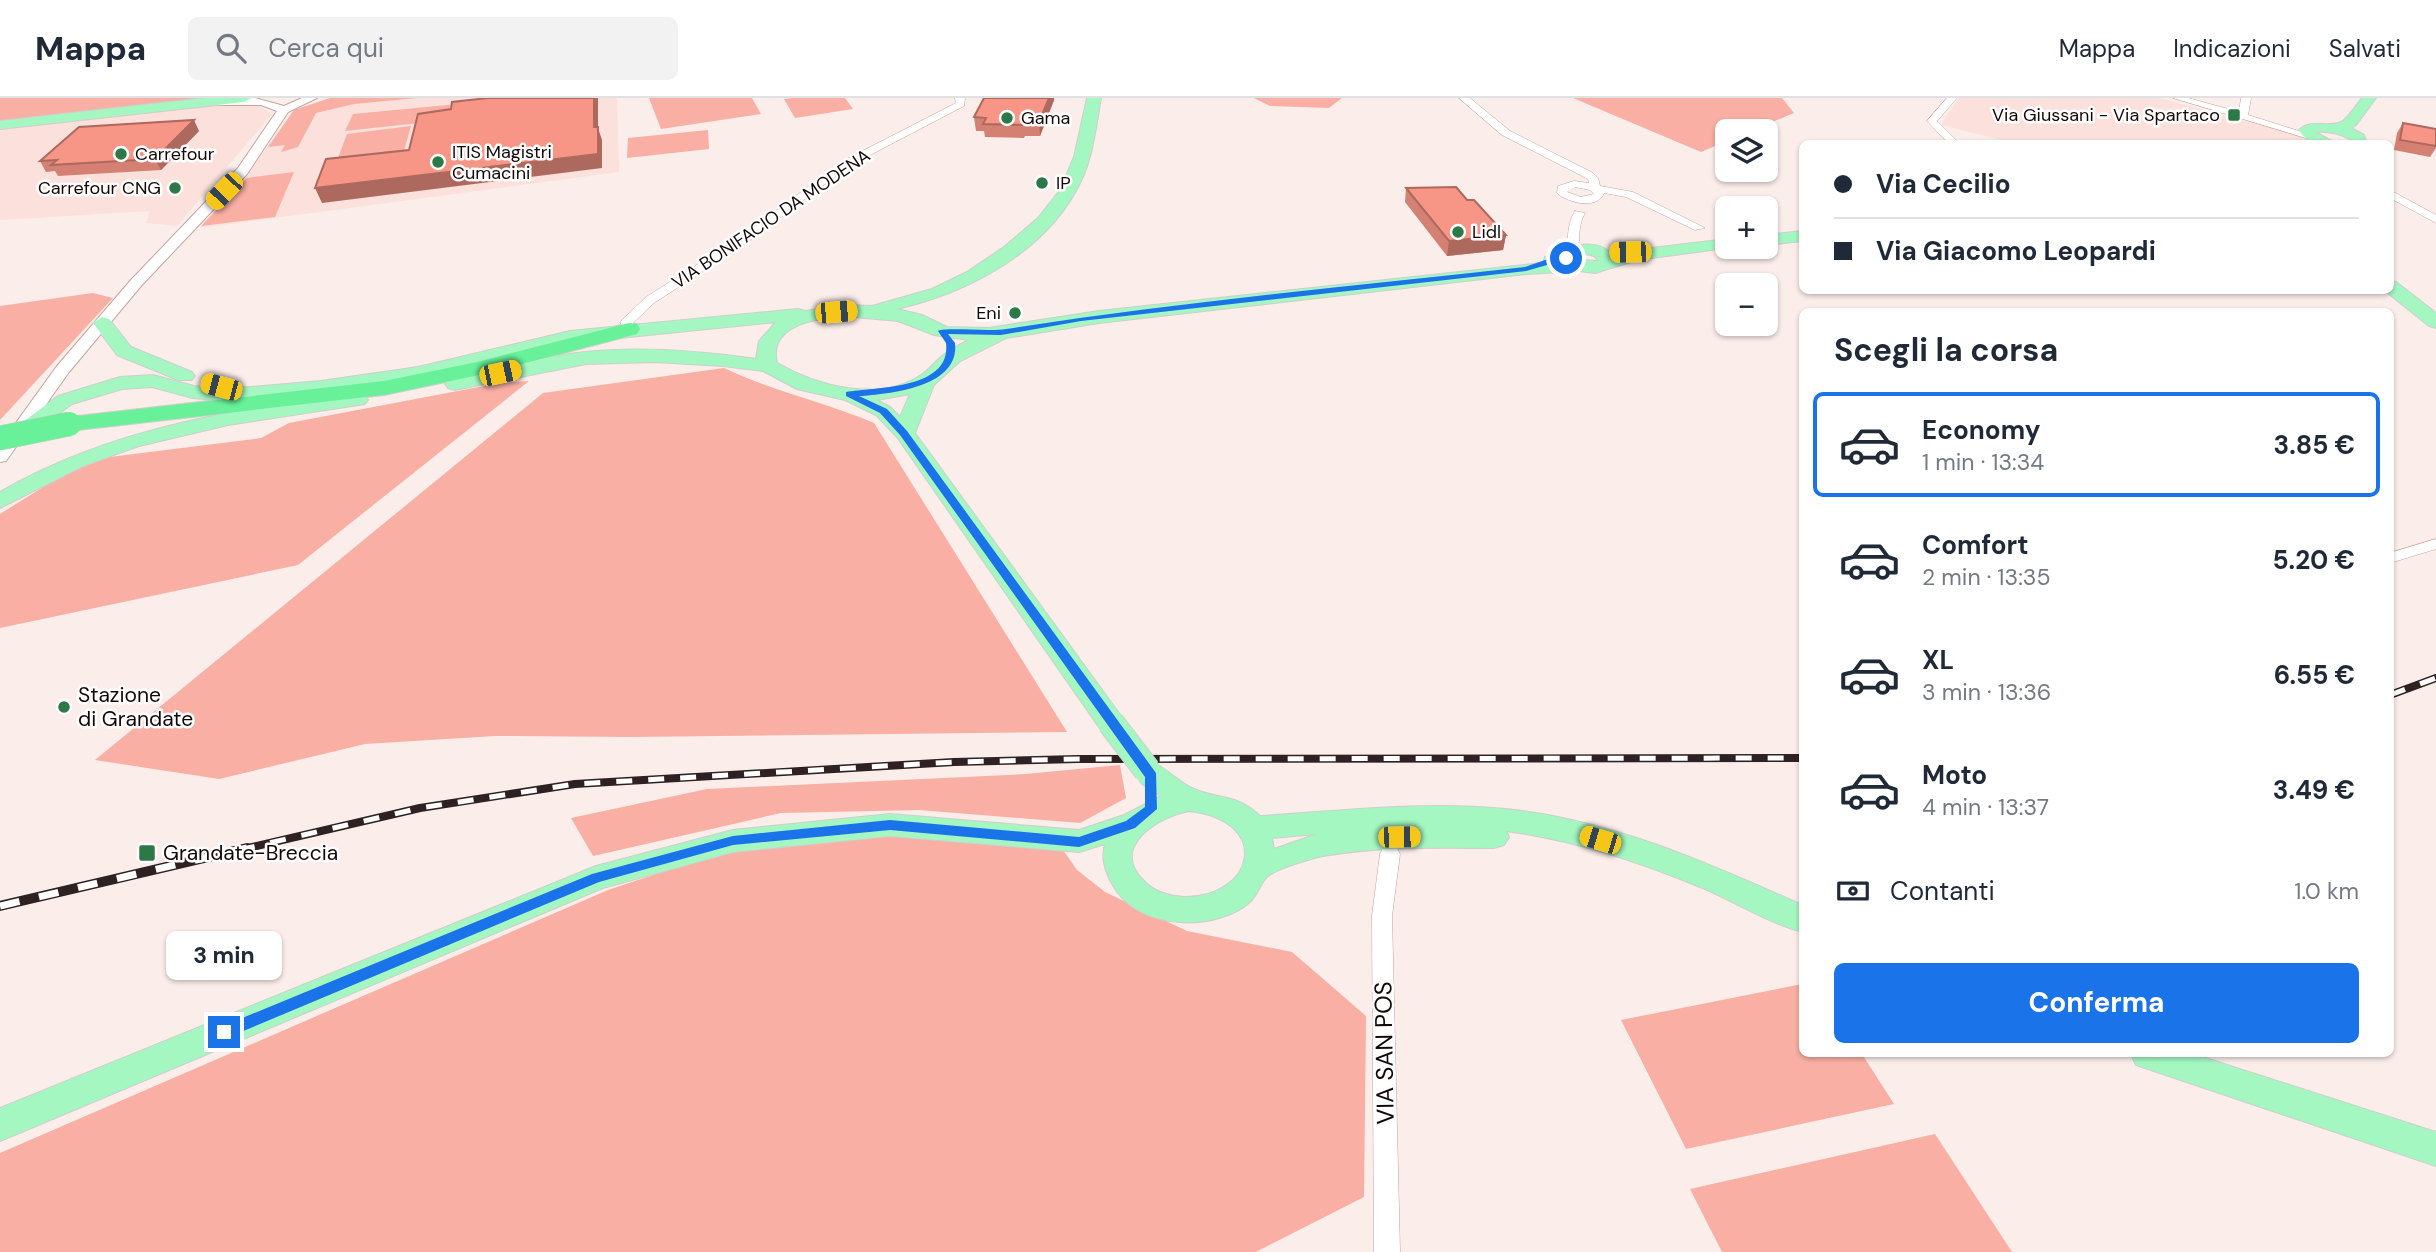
<!DOCTYPE html>
<html lang="it">
<meta charset="utf-8">
<style>
:root{--surface:#fff;--page:#f2f2f3;--text:#1f2937;--muted:#747a83;--line:#e0e1e3;--accent:#1a73e8}
body{margin:0;font-family:"DM Sans",sans-serif;background:var(--page);color:var(--text);height:100vh;display:flex;flex-direction:column;font-size:26px;white-space:nowrap}
*{box-sizing:border-box;margin:0}
p{font-size:23px;color:var(--muted)}
.icon{flex:none;width:38px;height:38px;fill:none;stroke:currentColor;stroke-width:2;stroke-linecap:round;stroke-linejoin:round}
.map{position:relative;flex:1;overflow:hidden}
.panel{position:absolute;left:1799px;top:210px;width:595px;height:749px;display:flex;flex-direction:column;background:var(--surface);border-radius:10px;box-shadow:0 2px 5px #0004}
.panel>*{flex:none}
.top-card{position:absolute;left:1799px;top:42px;width:595px;height:154px;border-radius:10px;box-shadow:0 2px 5px #0004;display:grid;align-content:center;height:154px;padding:0 35px;background:var(--surface)}
.tools{position:absolute;left:1715px;top:21px;display:grid;gap:14px}
.tools a{display:grid;place-items:center;width:63px;height:63px;border-radius:10px;background:var(--surface);box-shadow:0 2px 5px #0004;font-size:35px}
.end{position:absolute;width:32px;height:32px;margin:-16px;border:9px solid #1a73e8;background:#fff;box-shadow:0 0 0 4px #fff}
.from{border-radius:50%}
.bubble{position:absolute;height:49px;border-radius:10px;background:var(--surface);box-shadow:0 2px 5px #0004;font-size:23px;font-weight:700;line-height:49px;text-align:center}
.car{position:absolute;width:21px;height:42px;margin:-21px -10px;border-radius:9px;box-shadow:0 0 5px 2px #0007;background:linear-gradient(#f5c518 24%,#345 0 40%,#f5c518 0 76%,#345 0 86%,#f5c518 0)}
.top-card b{display:flex;align-items:center;gap:24px;height:66px;font-size:26px}
.top-card b+b{border-top:2px solid var(--line)}
.top-card i{width:18px;height:18px;background:var(--text)}
ul{padding:0;list-style:none}
li{display:flex;align-items:center;gap:21px;height:105px;margin:0 14px 10px;padding:0 21px;border:4px solid transparent;border-radius:10px}
li div{flex:1}
li b{display:block;font-size:26px}
li em{font-style:normal;font-weight:700}
li.active{border-color:var(--accent)}
li>.icon{width:63px;height:63px;stroke-width:1.5}
h2{padding:0 35px;font-size:32px;line-height:84px}
.pay{display:flex;align-items:center;gap:18px;height:77px;padding:0 35px;font-size:26px}
.pay p{margin-inline-start:auto}
.primary-button{display:flex;gap:14px;margin-top:auto;padding:14px 35px}
.primary-button a{flex:1;height:80px;border-radius:10px;background:var(--accent);color:#fff;font-size:28px;font-weight:700;line-height:80px;text-align:center}
header{display:flex;align-items:center;gap:42px;box-sizing:border-box;height:98px;padding:0 35px;background:var(--surface);border-bottom:2px solid var(--line)}
header strong{font-size:33px}
nav{display:flex;gap:38px;margin-inline-start:auto;font-size:24px}
.search{width:490px;height:63px;background:var(--page);display:flex;align-items:center;gap:18px;box-sizing:border-box;padding:0 24px;border-radius:10px;color:var(--muted);font-size:26px}
.map>svg:first-child{display:block}
.built{fill:#fbe0db}
.green{fill:#f9afa4}
.lines{fill:none;stroke-linecap:round;stroke-linejoin:round}
.minor-casing{stroke:#c6a49e;stroke-width:1}
.tertiary-casing{stroke:#c6a49e;stroke-width:2}
.primary-casing{stroke:#d0cecd;stroke-width:2}
.motorway-casing{stroke:#d0cecd;stroke-width:2}
.minor{fill:#fff;fill-rule:evenodd}
.tertiary{fill:#fff;fill-rule:evenodd}
.primary{fill:#a4f7c1;fill-rule:evenodd}
.motorway{fill:#68f198;fill-rule:evenodd}
.rail-far1-casing{stroke:#2d2221;stroke-width:8}
.rail-casing{stroke:#2d2221;stroke-width:10}
.rail-far1{stroke:#fefefe;stroke-width:5;stroke-dasharray:16;stroke-linecap:butt}
.rail{stroke:#fefefe;stroke-width:7;stroke-dasharray:20;stroke-linecap:butt}
.primary-bridge-casing{stroke:#d0cecd;stroke-width:28;stroke-linecap:butt}
.motorway-bridge-casing{stroke:#d0cecd;stroke-width:25;stroke-linecap:butt}
.primary-bridge{stroke:#a4f7c1;stroke-width:26}
.motorway-bridge{stroke:#68f198;stroke-width:24}
.wall{fill:#d48174}
.shaded-wall{fill:#ad695e}
.building{fill:#f79687;stroke:#ad695e;stroke-width:2}
.route{fill:#1a73e8}
.poi-dot{fill:#2c7847;stroke:#fefefe;stroke-width:2.5}
.labels{text-anchor:middle;dominant-baseline:central;stroke-width:5;stroke-linejoin:round;paint-order:stroke}
.far-poi-label{font-size:18px;fill:#130807;stroke:#fefefe;text-anchor:start}
.far-street-label{font-size:18px;fill:#130807;stroke:#fefefe}
.poi-label{font-size:21px;fill:#130807;stroke:#fefefe;text-anchor:start}
.near-street-label{font-size:24px;fill:#130807;stroke:#fefefe}
</style>
<header>
<strong>Mappa</strong>
<div class="search"><svg class="icon" aria-label="search" viewBox="0 0 24 24"><circle cx="10" cy="10" r="6"/><path d="M15 15l6 6"/></svg>Cerca qui</div>
<nav><a>Mappa</a><a>Indicazioni</a><a>Salvati</a></nav>
</header>
<div class="map">
<svg width="2436" height="1154" viewBox="0 0 2436 1154">
<rect width="100%" height="100%" fill="#fbedea"/>
<g class="built">
<polygon points="330,0 617,0 619,74 199,130 246,79 294,12"/>
<polygon points="1959,0 2159,0 2294,36 2318,45 2018,46 1941,27"/>
<polygon points="231,6 258,7 272,16 177,128 146,125 150,113 0,122 0,31"/>
</g>
<g class="green">
<polygon points="0,0 212,0 0,23"/>
<polygon points="330,0 417,0 354,6 320,14 316,15 298,49 281,54 285,47 268,49 294,12"/>
<polygon points="649,0 752,0 761,16 661,31"/>
<polygon points="792,0 845,0 853,11 795,20 784,1"/>
<polygon points="1254,0 1342,0 1329,10 1270,8"/>
<polygon points="1573,0 1782,0 1794,15 1751,33 1727,33 1727,43 1701,54"/>
<polygon points="458,6 454,16 419,25 345,33 353,16"/>
<polygon points="411,28 401,63 334,71 347,36"/>
<polygon points="708,32 709,51 627,60 628,40"/>
<polygon points="294,74 275,119 201,128 247,80"/>
<polygon points="93,195 113,200 0,322 0,208"/>
<path d="M724,270C772,293 824,304 874,325L1067,634L630,639L495,638L365,646L219,681L95,662L543,295Z"/>
<polygon points="529,283 298,467 0,530 0,416 64,376 110,359 261,340 289,325 500,285"/>
<polygon points="1120,667 1126,700 1080,725 919,712 781,715 593,758 571,720 707,691 1026,676"/>
<polygon points="886,738 1063,752 1077,772 1105,794 1187,833 1292,854 1366,918 1364,1099 1256,1154 0,1154 0,1055 608,792 722,754"/>
<polygon points="1802,886 1802,956 1862,956 1894,1006 1686,1051 1621,922"/>
<polygon points="1935,1036 2012,1154 1722,1154 1690,1091"/>
</g>
<g class="lines">
<g class="minor-casing">
<g id="minor">
<polygon points="955,0 965,0 964,8 849,68 749,143 654,205 633,225 635,231 633,234 625,234 620,224 646,199 741,139 841,64 956,5"/>
<path d="M1459,0H1470L1510,33L1593,75L1598,80L1600,88L1633,94L1705,130L1695,132L1626,99L1604,95C1598,112 1568,105 1557,95L1558,88L1574,83L1589,85L1588,81L1502,37ZM1575,89L1590,92L1594,96L1581,99L1567,94Z"/>
<polygon points="1947,0 1957,0 1937,23 1960,46 1949,46 1927,23"/>
<polygon points="2173,0 2188,0 2239,14 2241,0 2251,0 2248,17 2315,38 2306,40"/>
<polygon points="2390,92 2436,117 2436,125 2390,100"/>
<path d="M1575,113L1585,115C1578,127 1580,138 1578,152L1572,155L1566,152C1569,137 1567,126 1575,113Z"/>
<polygon points="2436,441 2436,451 2390,465 2390,455"/>
<polygon points="1390,748 1397,750 1400,756 1392,818 1400,1154 1374,1154 1372,818 1380,756 1383,750"/>
</g>
</g>
<g class="tertiary-casing">
<polygon id="tertiary" points="255,0 284,8 302,0 317,0 288,14 247,76 141,188 69,274 6,363 0,364 0,347 57,268 131,182 238,70 277,13 261,7 218,7 214,6 214,2"/>
</g>
<g class="primary-casing">
<g id="primary">
<polygon points="205,0 251,0 244,4 0,31 0,23"/>
<path d="M1087,0H1101C1096,28 1093,58 1081,83C1048,153 968,195 897,211L922,217L947,229L989,230L1099,213L1543,165L1545,159C1568,149 1594,137 1616,158L1635,152L1727,141V149H1734L1637,162L1595,175L1579,173L1526,176L1099,225L1006,240L960,263L934,287L915,335L1121,618L1125,625L1121,632L1111,635L1101,632L897,339L876,317L845,302L797,291L763,273L723,268L655,264L586,266L455,292L448,290L445,286L448,282C493,271 539,259 585,254C642,248 700,253 756,261L759,243L776,224L570,245L418,281L321,295L226,303L193,300L152,289L122,291L72,306L26,339H12L8,335L58,298L120,279L153,277L194,288L226,291L321,283L418,269L570,233L798,211L805,213L843,207L872,208L932,191L967,174L1004,149L1038,120L1060,92L1074,59ZM1586,156L1594,158L1599,163L1580,162L1576,159ZM843,218L898,223L934,237L969,242C959,247 949,252 941,259C934,265 929,272 921,277C879,305 817,288 777,265C768,227 815,221 843,218ZM910,296L900,319L890,309L877,302Z"/>
<path d="M2362,0H2376L2356,27L2351,30L2364,37L2367,46H2351V42C2340,35 2328,33 2315,34L2337,46C2321,46 2308,47 2299,32C2311,21 2324,29 2338,25C2348,22 2355,8 2362,0Z"/>
<polygon points="1802,133 1802,143 1766,147 1766,137"/>
<polygon points="2390,183 2396,184 2436,215 2436,230 2429,228 2384,192 2390,192"/>
<polygon points="102,219 109,221 131,249 192,274 195,278 192,282 178,282 117,257 93,225"/>
<path d="M358,296L365,298L368,302L365,306L228,327L139,348L83,368L0,410V394C110,330 234,311 358,296Z"/>
<path d="M1147,662C1164,667 1177,684 1194,691C1220,702 1236,695 1260,718C1341,713 1423,703 1505,711C1609,721 1708,765 1802,807V834C1769,825 1737,805 1705,791C1640,764 1575,742 1506,733L1509,739L1504,747L1494,750C1437,750 1379,748 1323,758C1313,760 1276,771 1268,778C1261,783 1258,797 1250,804C1217,833 1146,832 1118,795C1108,781 1100,763 1105,746L1079,754L890,738L733,754L603,790L0,1043V1010L596,768L733,732L890,716L1079,732L1124,717L1161,698L1142,686L1133,672L1137,665ZM1189,713C1274,723 1254,800 1184,799C1169,798 1155,794 1145,784C1108,749 1158,719 1189,713ZM1317,736L1274,751L1272,740Z"/>
<polygon points="2131,956 2193,956 2436,1034 2436,1068 2148,971 2136,967"/>
</g>
</g>
<g class="motorway-casing">
<polygon id="motorway" points="629,225 637,226 640,231 637,236 479,277 384,297 69,333 61,331 57,326 61,321 69,319 384,283 477,264"/>
</g>
<use href="#minor" class="minor"/>
<use href="#tertiary" class="tertiary"/>
<use href="#primary" class="primary"/>
<use href="#motorway" class="motorway"/>
<g class="rail-far1-casing">
<g id="rail-far1">
<polyline points="2390,597 2436,580"/>
<polyline points="239,752 420,710 575,686 954,664 1078,661 1802,660"/>
</g>
</g>
<g class="rail-casing">
<polyline id="rail" points="0,808 247,750"/>
</g>
<use href="#rail-far1" class="rail-far1"/>
<use href="#rail" class="rail"/>
<g class="primary-bridge-casing">
<polyline id="primary-bridge" points="1111,625 1147,672"/>
</g>
<g class="motorway-bridge-casing">
<polyline id="motorway-bridge" points="0,340 69,326"/>
</g>
<use href="#primary-bridge" class="primary-bridge"/>
<use href="#motorway-bridge" class="motorway-bridge"/>
</g>
<g class="wall">
<polygon points="984,0 1054,0 1054,2 1040,38 1025,38 1024,40 985,39 984,33 976,33 974,19"/>
<polygon points="2403,25 2436,31 2436,50 2430,59 2394,52 2397,35"/>
<polygon points="199,33 161,72 58,78 55,73 46,74 40,63"/>
<polygon points="1406,90 1467,102 1506,137 1503,152 1447,158 1405,104"/>
</g>
<g class="shaded-wall">
<polygon points="594,0 598,0 598,30 602,42 602,70 322,105 315,90 594,29"/>
<polygon points="1049,0 1054,0 1054,2 1040,38 1039,24"/>
<polygon points="194,22 199,33 161,72 155,61"/>
<polygon points="1506,137 1503,152 1447,158 1449,143"/>
</g>
<g class="building">
<polygon points="488,0 594,0 594,29 598,29 598,56 315,90 326,61 409,52 418,16 451,11 452,4"/>
<polygon points="984,0 1049,0 1039,24 1024,24 1023,27 983,26 986,20 974,19"/>
<polygon points="194,22 155,61 51,67 57,62 40,63 79,29"/>
<polygon points="2403,25 2436,31 2436,48 2400,42"/>
<polygon points="1456,89 1467,102 1474,102 1506,137 1449,143 1406,90"/>
</g>
<path class="route" d="M1565,155L1569,158L1568,161L1526,173L1081,223L1001,237L948,236L955,245C960,289 890,296 859,298L887,311L907,333L1156,675L1157,711L1135,730L1079,749L890,732L733,747L599,784L229,939H218L216,934L218,930L592,776L733,738L890,722L1079,739L1126,723L1145,709V679L900,337L880,315L846,298V294C875,289 952,292 946,245L938,233C945,229 991,234 1006,231C1178,204 1352,188 1525,169Z"/>
<g class="poi-dot">
<rect x="2227" y="10" width="14" height="14" rx="3.5"/>
<circle cx="1007" cy="20" r="7"/>
<circle cx="121" cy="56" r="7"/>
<circle cx="438" cy="64" r="7"/>
<circle cx="1042" cy="85" r="7"/>
<circle cx="175" cy="90" r="7"/>
<circle cx="1458" cy="134" r="7"/>
<circle cx="1015" cy="215" r="7"/>
<circle cx="64" cy="609" r="7"/>
<rect x="138" y="746" width="18" height="18" rx="3.5"/>
</g>
<g class="labels">
<g class="far-poi-label">
<text x="2220" y="17" text-anchor="end">Via Giussani - Via Spartaco</text>
<text x="1021" y="20">Gama</text>
<text x="452" y="54">ITIS Magistri<tspan x="452" dy="21">Cumacini</tspan></text>
<text x="135" y="56">Carrefour</text>
<text x="1056" y="85">IP</text>
<text x="161" y="90" text-anchor="end">Carrefour CNG</text>
<text x="1472" y="134">Lidl</text>
<text x="1001" y="215" text-anchor="end">Eni</text>
</g>
<g class="far-street-label">
<text transform="translate(771 121) rotate(-34)">VIA BONIFACIO DA MODENA</text>
</g>
<g class="poi-label">
<text x="78" y="597">Stazione<tspan x="78" dy="24">di Grandate</tspan></text>
<text x="163" y="755">Grandate-Breccia</text>
</g>
<g class="near-street-label">
<text transform="translate(1384 955) rotate(-91)">VIA SAN POS</text>
</g>
</g>
</svg>
<div class="tools">
<a><svg class="icon" aria-label="layers" viewBox="0 0 24 24"><path d="M12 4l9 5-9 5-9-5zM3 14l9 5 9-5"/></svg></a>
<a>+</a>
<a>−</a>
</div>
<i class="end from" style="left:1566px;top:160px"></i>
<i class="end" style="left:224px;top:934px"></i>
<div class="bubble" style="left:166px;top:833px;width:116px">3 min</div>
<i class="car" style="left:224px;top:93px;rotate:224deg"></i>
<i class="car" style="left:1630px;top:154px;rotate:269deg"></i>
<i class="car" style="left:836px;top:214px;rotate:85deg"></i>
<i class="car" style="left:500px;top:275px;rotate:78deg"></i>
<i class="car" style="left:221px;top:289px;rotate:285deg"></i>
<i class="car" style="left:1399px;top:739px;rotate:89deg"></i>
<i class="car" style="left:1600px;top:742px;rotate:287deg"></i>
<div class="top-card">
<b><i class="from"></i>Via Cecilio</b>
<b><i></i>Via Giacomo Leopardi</b>
</div>
<section class="panel">
<h2>Scegli la corsa</h2>
<ul>
<li class="active"><svg class="icon" aria-label="car" viewBox="0 0 24 24"><path d="M5 17H2v-5l4-1 3-4h7l3 4 3 1v5h-3M9 17h6M6 11h13"/><circle cx="7" cy="17" r="2"/><circle cx="17" cy="17" r="2"/></svg><div><b>Economy</b><p>1 min · 13:34</p></div><em>3.85 €</em></li>
<li><svg class="icon" aria-label="car" viewBox="0 0 24 24"><path d="M5 17H2v-5l4-1 3-4h7l3 4 3 1v5h-3M9 17h6M6 11h13"/><circle cx="7" cy="17" r="2"/><circle cx="17" cy="17" r="2"/></svg><div><b>Comfort</b><p>2 min · 13:35</p></div><em>5.20 €</em></li>
<li><svg class="icon" aria-label="car" viewBox="0 0 24 24"><path d="M5 17H2v-5l4-1 3-4h7l3 4 3 1v5h-3M9 17h6M6 11h13"/><circle cx="7" cy="17" r="2"/><circle cx="17" cy="17" r="2"/></svg><div><b>XL</b><p>3 min · 13:36</p></div><em>6.55 €</em></li>
<li><svg class="icon" aria-label="car" viewBox="0 0 24 24"><path d="M5 17H2v-5l4-1 3-4h7l3 4 3 1v5h-3M9 17h6M6 11h13"/><circle cx="7" cy="17" r="2"/><circle cx="17" cy="17" r="2"/></svg><div><b>Moto</b><p>4 min · 13:37</p></div><em>3.49 €</em></li>
</ul>
<div class="pay"><svg class="icon" aria-label="cash" viewBox="0 0 24 24"><path d="M3 7h18v10H3z"/><circle cx="12" cy="12" r="2"/></svg>Contanti<p>1.0 km</p></div>
<div class="primary-button"><a>Conferma</a></div>
</section>
</div>
